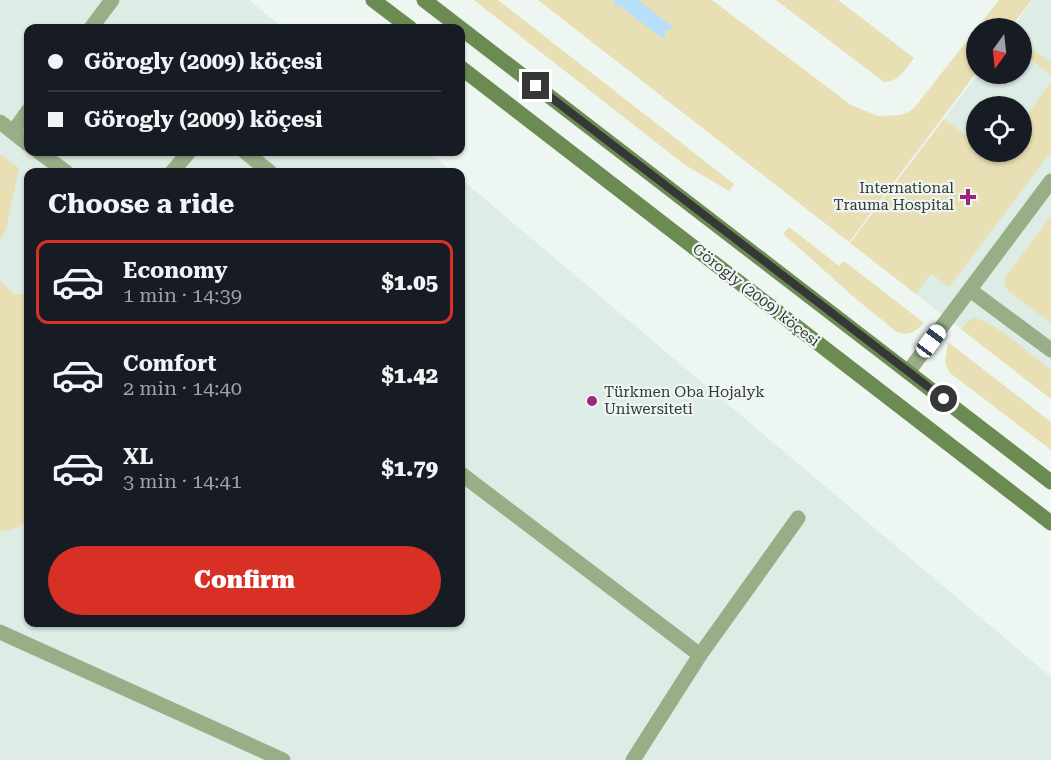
<!DOCTYPE html>
<meta charset="utf-8">
<style>
:root{--surface:#171b24;--page:#20242c;--text:#f1f3f6;--muted:#9ea1a6;--line:#363941;--accent:#d93025}
body{margin:0;font-family:"Roboto Serif",serif;background:var(--page);color:var(--text);height:100vh;display:flex;flex-direction:column;font-size:22px;white-space:nowrap}
*{box-sizing:border-box;margin:0}
p{font-size:20px;color:var(--muted)}
.icon{flex:none;width:33px;height:33px;fill:none;stroke:currentColor;stroke-width:2;stroke-linecap:round;stroke-linejoin:round}
.map{position:relative;flex:1;overflow:hidden}
.drawer{position:absolute;left:24px;top:168px;width:441px;height:459px;display:flex;flex-direction:column;background:var(--surface);border-radius:12px;box-shadow:0 2px 4px #0004}
.drawer>*{flex:none}
.banner{position:absolute;left:24px;top:24px;width:441px;height:132px;border-radius:12px;box-shadow:0 2px 4px #0004;display:grid;align-content:center;height:132px;padding:0 24px;background:var(--surface)}
.needle{width:39px;rotate:195deg}
.fabs{position:absolute;left:966px;top:18px;display:grid;gap:12px}
.fabs a{display:grid;place-items:center;width:66px;height:66px;border-radius:50%;background:var(--surface);box-shadow:0 2px 4px #0004;font-size:30px}
.end{position:absolute;width:27px;height:27px;margin:-14px;border:8px solid #353836;background:#fff;box-shadow:0 0 0 3px #fff}
.from{border-radius:50%}
.car{position:absolute;width:18px;height:36px;margin:-18px -9px;border-radius:8px;box-shadow:0 0 4px 2px #0007;background:linear-gradient(#fff 24%,#345 0 40%,#fff 0 76%,#345 0 86%,#fff 0)}
.banner b{display:flex;align-items:center;gap:21px;height:57px;font-size:22px}
.banner b+b{border-top:2px solid var(--line)}
.banner i{width:15px;height:15px;background:var(--text)}
ul{padding:0;list-style:none}
li{display:flex;align-items:center;gap:18px;height:84px;margin:0 12px 9px;padding:0 12px;border:3px solid transparent;border-radius:12px}
li div{flex:1}
li b{display:block;font-size:22px}
li em{font-style:normal;font-weight:800}
li.on{border-color:var(--accent)}
li>.icon{width:54px;height:54px;stroke-width:1.5}
h2{padding:0 24px;font-size:27px;line-height:72px}
.action{display:flex;gap:12px;margin-top:auto;padding:12px 24px}
.action a{flex:1;height:69px;border-radius:36px;background:var(--accent);color:#fff;font-size:24px;font-weight:800;line-height:69px;text-align:center}
.map>svg:first-child{display:block}
.built{fill:#ddece4;fill-rule:evenodd}
.green{fill:#e8dfb4}
.water{fill:#b6e0fa}
.lines{fill:none;stroke-linecap:round;stroke-linejoin:round}
.lane{stroke:#98ae87;stroke-width:15}
.secondary{stroke:#6c8b52;stroke-width:15}
.route{stroke:#353836;stroke-width:8}
.poi-dot{fill:#9d267f;stroke:#eef6f2;stroke-width:2}
.labels{text-anchor:middle;dominant-baseline:central;stroke-width:4.5;stroke-linejoin:round;paint-order:stroke}
.poi-label{font-size:15px;fill:#353836;stroke:#eef6f2;text-anchor:end}
.street-label{font-size:15px;fill:#353836;stroke:#eef6f2}
</style>
<div class="map">
<svg width="1051" height="760" viewBox="0 0 1051 760">
<rect width="100%" height="100%" fill="#eef6f2"/>
<g class="built">
<polygon points="0,0 249,0 283,28 28,28 28,152 428,152 453,172 28,172 28,622 460,622 461,179 1051,677 1051,760 0,760"/>
<path d="M1033,0H1051V399L850,243L978,74H1022V28H1012ZM976,106H1022V152H976Z"/>
</g>
<g class="green">
<polygon points="474,0 498,0 734,184 729,191 685,165"/>
<polygon points="538,0 712,0 851,105 878,116 901,115 910,111 915,107 976,29 976,73 849,242"/>
<path d="M776,0H838L914,58C905,69 899,82 884,82Z"/>
<polygon points="999,0 1032,0 1010,28 977,28"/>
<polygon points="1022,41 1051,63 1051,75 1022,53"/>
<polygon points="1051,82 1051,152 949,287 931,274 916,294 850,243 944,119 976,143 976,152 989,152 995,156 999,152 1022,152 1022,121"/>
<polygon points="0,154 19,168 6,230 0,241"/>
<polygon points="1051,216 1051,323 1008,291 1004,284 1006,276"/>
<path d="M789,227L839,266L844,261L924,323C918,330 909,336 900,333C892,330 884,321 877,316C845,291 815,261 783,234Z"/>
<polygon points="0,281 14,294 28,294 28,519 19,527 1,532 0,527"/>
<path d="M974,318C993,320 1034,357 1051,370V399L961,329L969,320Z"/>
<polygon points="948,342 1051,422 1051,450 950,373 945,363"/>
</g>
<polygon class="water" points="612,0 638,0 673,27 671,30 665,30 665,36 663,39 620,6 615,7 615,2"/>
<g class="lines">
<g class="lane">
<polyline points="91,28 112,0"/>
<polyline points="0,122 28,144"/>
<polyline points="13,132 28,111"/>
<polyline points="39,152 66,172"/>
<polyline points="245,152 270,172"/>
<polyline points="172,172 189,152"/>
<polyline points="970,290 1051,350"/>
<polyline points="908,372 1051,181"/>
<polyline points="460,473 700,655 798,518"/>
<polyline points="0,632 283,760"/>
<polyline points="633,760 700,655"/>
</g>
<g class="secondary">
<polyline points="373,0 410,28"/>
<polyline points="424,0 1051,482"/>
<polyline points="460,67 1051,523"/>
</g>
</g>
<g class="lines">
<polyline class="route" points="536,86 944,399"/>
</g>
<g class="poi-dot">
<path d="M965 188h6v6h6v6h-6v6h-6v-6h-6v-6h6z"/>
<circle cx="592" cy="401" r="6"/>
</g>
<g class="labels">
<g class="poi-label">
<text x="954" y="188">International<tspan x="954" dy="17">Trauma Hospital</tspan></text>
<text x="604" y="392" text-anchor="start">Türkmen Oba Hojalyk<tspan x="604" dy="17">Uniwersiteti</tspan></text>
</g>
<g class="street-label">
<text transform="translate(756 295) rotate(38)">Görogly (2009) köçesi</text>
</g>
</g>
</svg>
<div class="fabs">
<a><svg class="needle" viewBox="-14 -14 28 28"><path d="M0-13l5 13h-10z" fill="#e53935"/><path d="M0 13l5-13h-10z" fill="#9ea1a6"/></svg></a>
<a><svg class="icon" aria-label="locate" viewBox="0 0 24 24"><circle cx="12" cy="12" r="6"/><path d="M12 2v4M12 18v4M2 12h4M18 12h4"/></svg></a>
</div>
<i class="end from" style="left:944px;top:399px"></i>
<i class="end" style="left:536px;top:86px"></i>
<i class="car" style="left:931px;top:341px;rotate:37deg"></i>
<div class="banner">
<b><i class="from"></i>Görogly (2009) köçesi</b>
<b><i></i>Görogly (2009) köçesi</b>
</div>
<section class="drawer">
<h2>Choose a ride</h2>
<ul>
<li class="on"><svg class="icon" aria-label="car" viewBox="0 0 24 24"><path d="M5 17H2v-5l4-1 3-4h7l3 4 3 1v5h-3M9 17h6M6 11h13"/><circle cx="7" cy="17" r="2"/><circle cx="17" cy="17" r="2"/></svg><div><b>Economy</b><p>1 min · 14:39</p></div><em>$1.05</em></li>
<li><svg class="icon" aria-label="car" viewBox="0 0 24 24"><path d="M5 17H2v-5l4-1 3-4h7l3 4 3 1v5h-3M9 17h6M6 11h13"/><circle cx="7" cy="17" r="2"/><circle cx="17" cy="17" r="2"/></svg><div><b>Comfort</b><p>2 min · 14:40</p></div><em>$1.42</em></li>
<li><svg class="icon" aria-label="car" viewBox="0 0 24 24"><path d="M5 17H2v-5l4-1 3-4h7l3 4 3 1v5h-3M9 17h6M6 11h13"/><circle cx="7" cy="17" r="2"/><circle cx="17" cy="17" r="2"/></svg><div><b>XL</b><p>3 min · 14:41</p></div><em>$1.79</em></li>
</ul>
<div class="action"><a>Confirm</a></div>
</section>
</div>
